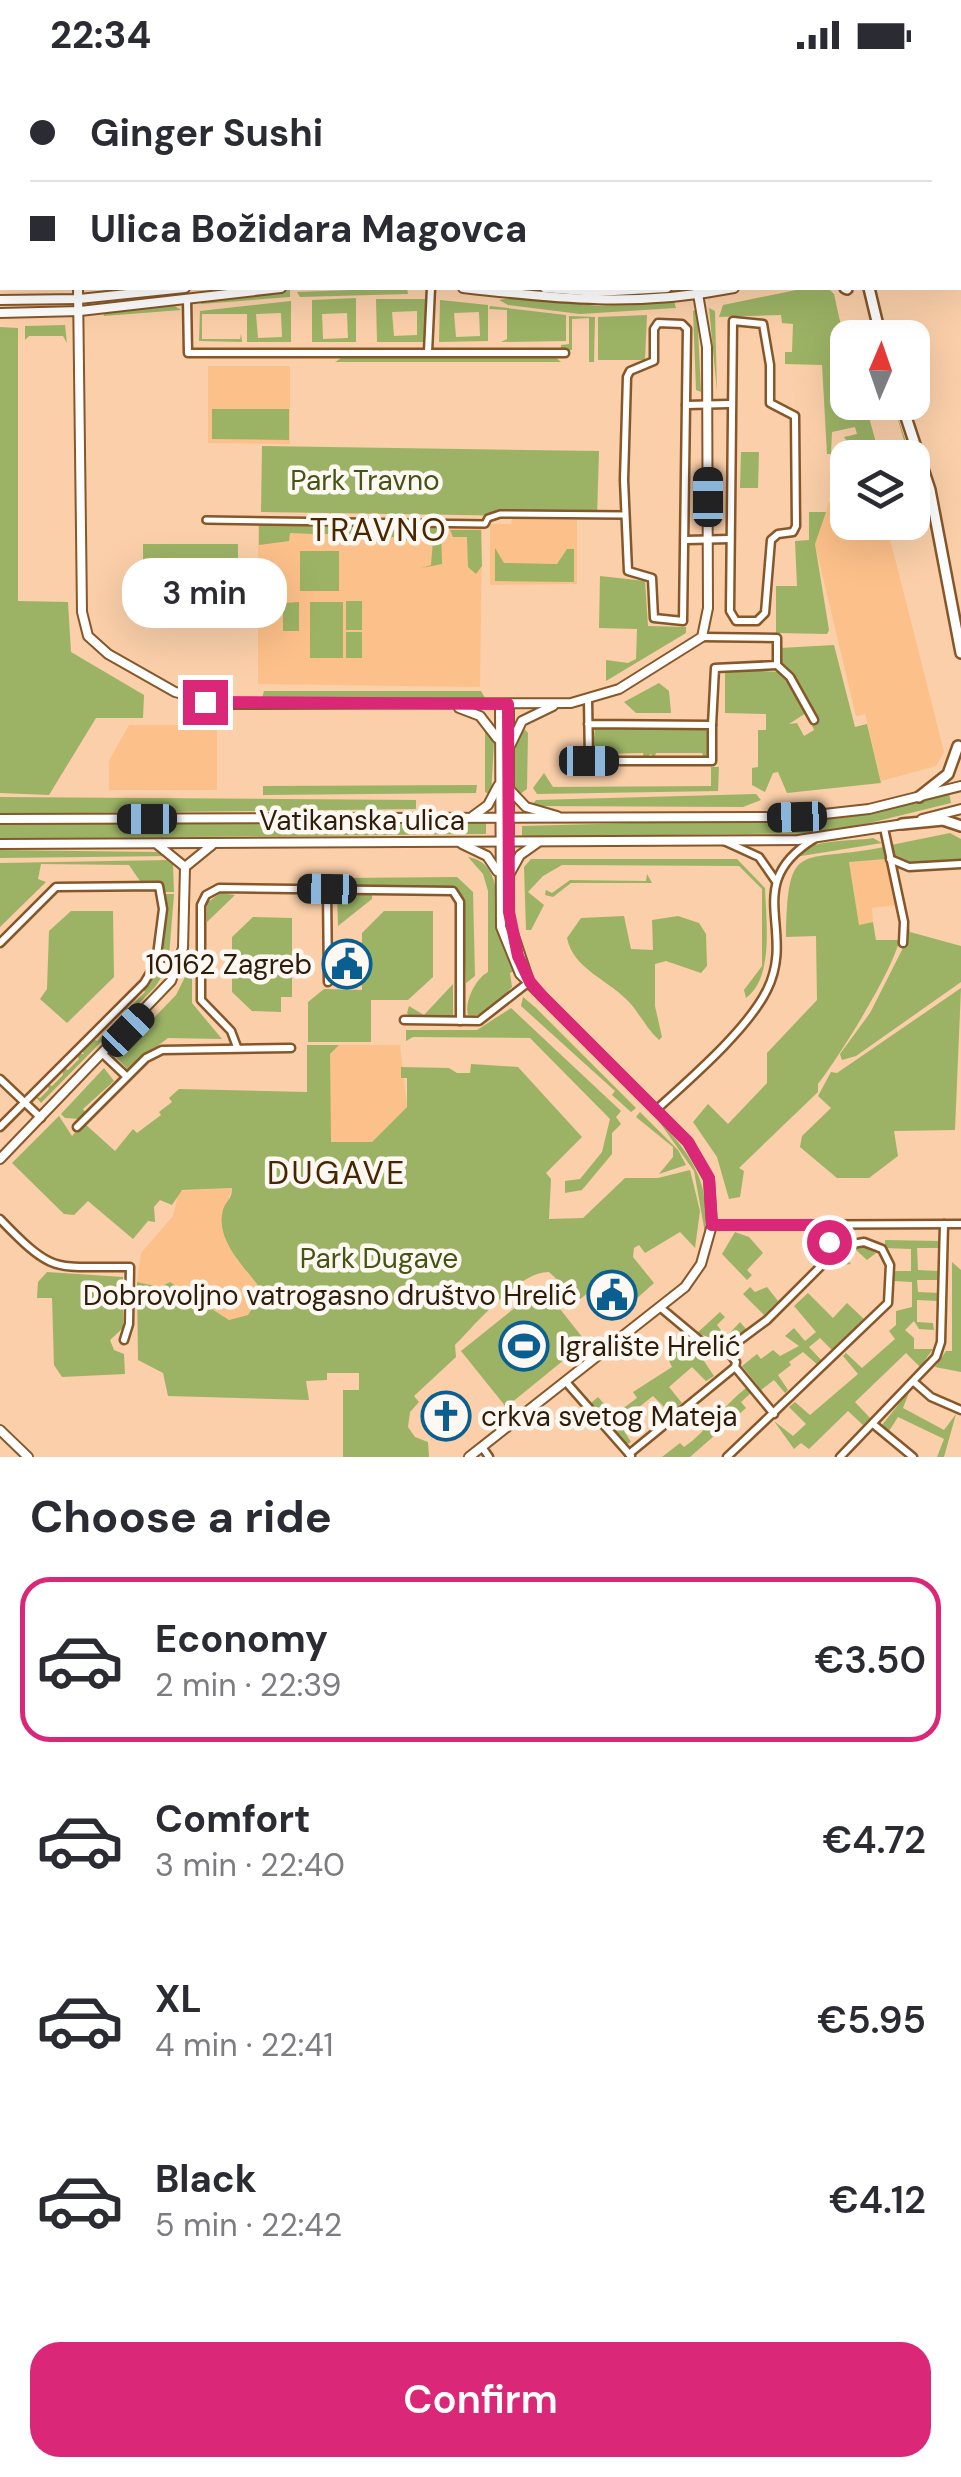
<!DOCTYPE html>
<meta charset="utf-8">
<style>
:root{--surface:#fff;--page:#f2f2f3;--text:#2b2b33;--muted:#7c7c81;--line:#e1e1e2;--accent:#db2777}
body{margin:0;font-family:"DM Sans",sans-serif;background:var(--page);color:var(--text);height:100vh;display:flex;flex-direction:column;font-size:38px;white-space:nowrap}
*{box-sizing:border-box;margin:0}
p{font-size:32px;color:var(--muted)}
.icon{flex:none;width:55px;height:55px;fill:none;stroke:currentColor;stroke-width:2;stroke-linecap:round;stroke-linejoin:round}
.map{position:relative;height:1387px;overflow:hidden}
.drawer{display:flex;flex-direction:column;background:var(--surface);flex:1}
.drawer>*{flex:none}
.top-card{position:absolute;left:0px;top:0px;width:962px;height:220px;box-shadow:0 10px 40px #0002;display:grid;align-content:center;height:220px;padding:0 30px;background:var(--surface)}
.needle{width:65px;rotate:2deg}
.controls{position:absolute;left:830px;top:250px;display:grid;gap:20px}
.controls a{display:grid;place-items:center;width:100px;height:100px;border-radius:20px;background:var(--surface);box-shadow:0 10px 40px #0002;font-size:50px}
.end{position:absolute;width:45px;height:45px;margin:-22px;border:12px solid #db2777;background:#fff;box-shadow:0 0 0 5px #fff}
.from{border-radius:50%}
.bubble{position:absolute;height:70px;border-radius:30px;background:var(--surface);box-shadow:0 10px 40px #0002;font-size:32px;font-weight:600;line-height:70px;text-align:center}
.car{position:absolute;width:30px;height:60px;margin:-30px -15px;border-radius:12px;box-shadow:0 0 8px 2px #0007;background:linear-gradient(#222 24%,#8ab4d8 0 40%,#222 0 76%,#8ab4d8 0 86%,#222 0)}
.top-card b{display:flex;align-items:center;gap:35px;height:95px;font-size:38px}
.top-card b+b{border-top:2px solid var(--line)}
.top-card i{width:25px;height:25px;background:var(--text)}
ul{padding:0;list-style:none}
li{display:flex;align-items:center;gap:30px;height:165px;margin:0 20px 15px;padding:0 10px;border:5px solid transparent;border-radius:30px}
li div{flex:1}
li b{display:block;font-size:38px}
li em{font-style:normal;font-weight:600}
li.active{border-color:var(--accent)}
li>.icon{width:90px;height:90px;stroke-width:1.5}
h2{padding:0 30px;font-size:45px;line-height:120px}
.primary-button{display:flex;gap:20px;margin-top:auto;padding:20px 30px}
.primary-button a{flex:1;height:115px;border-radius:30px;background:var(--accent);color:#fff;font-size:40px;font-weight:600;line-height:115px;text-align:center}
.status{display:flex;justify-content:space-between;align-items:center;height:70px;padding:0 50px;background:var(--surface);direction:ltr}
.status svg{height:28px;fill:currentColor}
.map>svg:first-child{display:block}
.built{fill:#fcc08a}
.green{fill:#9cb365;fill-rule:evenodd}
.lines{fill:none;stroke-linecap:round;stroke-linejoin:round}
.pedestrian-casing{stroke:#865729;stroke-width:10}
.minor-casing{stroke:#865729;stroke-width:11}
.tertiary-casing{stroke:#865729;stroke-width:12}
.secondary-casing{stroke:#865729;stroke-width:14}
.pedestrian{stroke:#fff;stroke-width:5}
.minor{stroke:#fff;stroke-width:6}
.tertiary{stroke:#fff;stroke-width:8}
.secondary{stroke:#fff;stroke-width:9}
.route{stroke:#db2777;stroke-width:12}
.labels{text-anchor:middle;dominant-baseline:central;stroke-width:9;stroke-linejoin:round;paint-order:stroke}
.park-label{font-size:28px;fill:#445415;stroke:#fef8f3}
.street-label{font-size:28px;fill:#301d09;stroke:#fef8f3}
.poi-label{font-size:28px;fill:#301d09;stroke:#fef8f3;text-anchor:end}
.quarter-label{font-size:32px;letter-spacing:2.5px;fill:#482600;stroke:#fef8f3}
</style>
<div class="status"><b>22:34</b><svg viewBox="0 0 49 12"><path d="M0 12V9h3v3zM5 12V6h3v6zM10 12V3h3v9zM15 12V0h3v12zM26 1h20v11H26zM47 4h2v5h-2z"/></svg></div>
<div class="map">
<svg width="961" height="1387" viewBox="0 0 961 1387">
<rect width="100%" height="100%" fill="#facfa9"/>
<g class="built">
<polygon points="208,296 290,296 290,374 208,373"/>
<polygon points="847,425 848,452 886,453 944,682 936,696 881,711 865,644 856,646 815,474 829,432"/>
<polygon points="512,449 577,450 577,514 490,515 490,454 511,454"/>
<polygon points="258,452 482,456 480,617 258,614"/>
<polygon points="129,655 217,655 217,720 109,720 109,691"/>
<polygon points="885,789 897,835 872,838 873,852 859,855 849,791"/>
<polygon points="339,975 400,975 407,1037 372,1072 330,1072 330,984"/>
<polygon points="232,1118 221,1154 237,1190 257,1214 256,1232 248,1245 229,1250 170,1212 160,1217 137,1212 141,1183 173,1146 179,1121"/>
</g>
<g class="green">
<polygon points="407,218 408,224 300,227 297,222"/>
<polygon points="806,218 828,218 834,224 847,283 848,332 865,333 880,387 848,388 847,405 842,386 854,382 844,367 857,364 855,357 832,362 831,384 827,384 822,295 785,294 785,282 792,282 793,254 782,253 781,245 719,247 723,235"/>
<polygon points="284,220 290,220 290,227 201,234 201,230"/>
<polygon points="513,227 598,236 674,231 676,238 580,244 508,235 499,230"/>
<path d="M356,228V272H312V230ZM347,243L348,268L323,269L322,244Z"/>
<path d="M376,229H426V272H377ZM417,241V265L394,266L392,242Z"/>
<path d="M440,230L488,235V271L439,272ZM479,242L480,266L456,267L454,243Z"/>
<path d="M291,231V272H247V244H202V269H240L241,264L242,272L199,271L200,241ZM281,243L282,267L258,268L256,244Z"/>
<polygon points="170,233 181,240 104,246 103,241"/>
<polygon points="490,236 566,245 566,271 501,272 507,269 507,240 489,239"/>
<polygon points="709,238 715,241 717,322"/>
<polygon points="697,239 701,322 696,320 693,241"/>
<polygon points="647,245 645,290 598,290 598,247"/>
<polygon points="569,246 595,247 594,292 589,292 589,248 572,249 572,280 561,280 561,275 569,274"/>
<polygon points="65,255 67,273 63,266 29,266 25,270 25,256"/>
<polygon points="0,257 18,258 18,531 68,532 71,582 144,625 143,648 96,648 49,725 0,723"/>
<polygon points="488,286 554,286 561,292 335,292 343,287"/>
<polygon points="893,333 930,444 926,445"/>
<polygon points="212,339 289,339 289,370 212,369"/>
<polygon points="262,376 599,381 597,447 261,442"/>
<polygon points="741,382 759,382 758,418 740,418"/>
<polygon points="809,442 826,442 815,474 829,560 827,564 776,563 776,516 797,516 795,471 809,470"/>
<polygon points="259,454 441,455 442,494 422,498 431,495 433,470 406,470 403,465 379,470 378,464 350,464 349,470 342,470 341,464 320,464 319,470 313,470 313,464 290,463 289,471 259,475"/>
<polygon points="450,460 481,460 482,496 476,504 468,497 467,467 453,467"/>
<rect x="143" y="474" width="95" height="43"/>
<polygon points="495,478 504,493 557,494 567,479 574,479 574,512 495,511"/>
<rect x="300" y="481" width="39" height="40"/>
<polygon points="600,506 645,511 648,556 686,557 686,563 606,611 606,590 628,593 636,589 637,559 599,558"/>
<rect x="346" y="531" width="16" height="29"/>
<polygon points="299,532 299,561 283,561 283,533"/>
<rect x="310" y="532" width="33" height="56"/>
<rect x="346" y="562" width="16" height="26"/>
<polygon points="834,575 855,657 867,654 881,713 787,723 778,702 773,703 765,722 752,715 752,698 758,697 758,660 766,660 766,644 725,643 725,599 781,602 806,643 789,654 797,653 804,666 814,660 810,651 816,649 780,594 780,578"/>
<polygon points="659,613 669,621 671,643 636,643 624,632"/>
<polygon points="264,621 481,621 485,628 262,628"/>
<polygon points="485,655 494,672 491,725 485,722"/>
<polygon points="522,656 528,663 527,719 520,724 515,717 514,676"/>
<polygon points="595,658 703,658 708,662 708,683 704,688 702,683 656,683 654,689 651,684 644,689 643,683 597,684 595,689 592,687"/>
<polygon points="711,697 719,697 718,721 537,724 533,718 544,703 553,717 711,716"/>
<polygon points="477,715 476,723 263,725 263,716"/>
<polygon points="949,723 951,733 829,763 522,767 522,756 823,748"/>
<polygon points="756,724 761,730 743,737 531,736 536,730"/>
<polygon points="0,727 416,730 416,739 0,744"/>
<polygon points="486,753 486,764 0,769 0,754"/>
<polygon points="950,763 961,769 961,792 905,793 893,786 891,775"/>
<path d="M873,768L882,773L795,787C807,768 852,772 873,768Z"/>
<path d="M884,777L891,810L885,789L849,792L859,855L873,852L876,870H900L901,860C902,888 837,990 818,1014V1022L739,1098L744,1101L740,1127L729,1129L717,1087L693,1052L708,1034L728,1054L767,1013V983L817,930L816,866L786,867C788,767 799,794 884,777Z"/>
<polygon points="0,780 159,782 172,786 0,788"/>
<path d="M468,787C503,793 495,834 500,862C503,876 509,888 516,900L510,903L512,917C499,930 488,949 468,945C464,932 476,908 488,902V821L483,804Z"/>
<path d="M531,789H737L765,818C766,851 774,908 746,928L744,920L762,896V819L739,796L562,795L543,806L528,822L544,835L531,860H526L524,797Z"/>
<polygon points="168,790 173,794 174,822 164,822 164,815 142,814 129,795 41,794 38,809 46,812 0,857 0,793"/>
<polygon points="647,804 652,813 571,813 553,827 545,825 546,820 552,823 570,810 646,811"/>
<polygon points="457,807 473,822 475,906 466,913 463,830 457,818 340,815 340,808"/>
<polygon points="220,823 235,825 207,852 207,833"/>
<polygon points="337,823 372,823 372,829 338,856"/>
<polygon points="165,824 174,824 169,886 160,884"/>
<polygon points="906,840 910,862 961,876 961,912 856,986 842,990 840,984 870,943 904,876"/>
<polygon points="71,841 113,841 114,907 67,953 40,929 47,919 49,861"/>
<polygon points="384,841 433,841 433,907 408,930 371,930 371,972 308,972 308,932 324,919 362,920 362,863"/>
<path d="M624,846L631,879L653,880L652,850L678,846L699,853L706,864L707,896L701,903L666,891L655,894V936L662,967L659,970C646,958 640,944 629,932C609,910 573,899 567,868L581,848Z"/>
<polygon points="253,847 292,848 292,927 281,927 281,942 252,941 232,922 232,895 238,895 242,885 232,884 232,867"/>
<polygon points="153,901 165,902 155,917 41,1033 35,1026 40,1028 49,1019 47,1014 52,1016 63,1005 62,998 68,1000 79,989 76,984 84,984 81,979 92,968 97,971 127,941 124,937 129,938 145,922 142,918"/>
<polygon points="187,903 192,904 192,933 222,969 168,968 127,999 116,987 176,925"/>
<polygon points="453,914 453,946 410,947 407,943 409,936 424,945"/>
<polygon points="961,918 955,1060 894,1061 898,1086 869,1108 837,1108 800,1077 802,1066 831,1038 818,1026 831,1002 837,1003"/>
<polygon points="523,927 536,938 636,1038 631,1042 612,1025 615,1021 521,936"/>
<polygon points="511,938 621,1041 616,1047 621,1054 612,1063 612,1084 582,1120 565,1123 565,1111 580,1109 602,1082 610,1049 530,968 413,967 406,971 406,960 477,960"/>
<path d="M307,975H339L330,984L331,1072H372L407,1037V1008H401V997L449,998L457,1003H470L471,994L518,997L582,1067L546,1103L551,1109L549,1149L583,1148L625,1108H658L690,1100L700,1141L695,1178L680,1162L645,1183L639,1175L634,1178L633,1187L654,1213L634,1231L616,1209L605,1217L600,1213L579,1230L549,1202C519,1201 475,1255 455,1275L456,1287L414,1326L419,1332L410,1342L408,1357L415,1367L428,1372L429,1387H343V1320H359V1303H327V1310L306,1311L309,1330L168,1326L163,1303L138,1290L137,1212L160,1217L170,1212L229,1250L248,1245L256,1232L257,1214C242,1195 215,1167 223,1140C226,1130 232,1130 232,1118L182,1120L172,1135L160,1130L154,1137L155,1152L148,1151L133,1169L88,1131L74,1145L64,1144L12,1093L59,1046L72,1066L84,1053L115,1081L133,1059L137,1063L161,1045L159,1042L172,1032L169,1028L179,1019L307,1022Z"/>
<polygon points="104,998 114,1011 83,1039 86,1043 80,1049 65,1048 61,1044"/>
<polygon points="640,1042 678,1080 686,1095 659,1104 673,1087 673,1077 636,1047"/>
<path d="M658,1050C691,1083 711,1114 705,1163L694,1101Z"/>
<polygon points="735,1162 749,1167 763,1183 747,1200 752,1205 747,1210 722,1184"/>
<polygon points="885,1170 939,1171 939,1178 917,1178 918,1200 938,1201 938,1210 917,1210 918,1222 939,1223 938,1231 917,1230 917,1252 933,1253 934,1260 919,1259 914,1251 905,1260 914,1268 914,1279 933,1279 920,1297 906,1283 855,1332 870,1348 863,1355 848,1341 809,1379 801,1373 794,1379 774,1351 793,1366 806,1354 789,1337 795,1332 810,1345 858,1304 843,1286 846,1283 862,1298 895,1269 889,1261 896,1255 896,1241 912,1237 912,1212 894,1211 894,1201 911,1201 911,1179 885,1178"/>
<polygon points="862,1176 876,1183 867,1190 855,1179 846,1188 851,1194 835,1196 841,1179"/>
<polygon points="952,1192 961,1200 961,1302 935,1297 946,1281 952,1281"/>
<polygon points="47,1202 123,1207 123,1258 110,1270 114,1280 124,1284 125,1304 62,1307 54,1295 52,1228 37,1228 38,1212"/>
<polygon points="542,1216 586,1272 506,1337 461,1281"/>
<polygon points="750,1217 755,1222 767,1217 778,1231 764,1245 743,1224"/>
<polygon points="808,1223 833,1248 847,1233 865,1250 833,1281 820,1268 809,1277 822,1291 819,1296 803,1282 789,1292 791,1295 778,1305 788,1320 785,1323 774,1310 761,1320 742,1296 757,1284 761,1289 773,1280 780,1286 799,1276 785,1266 794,1258 805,1271 816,1262 794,1236"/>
<polygon points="720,1242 725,1247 717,1255 726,1267 740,1252 747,1260 725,1273 697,1263"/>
<polygon points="681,1265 701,1279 702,1288 714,1306 706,1311 692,1297 669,1317 682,1333 670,1343 653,1326 619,1353 631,1372 626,1375 591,1333 598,1327 614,1345 637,1328 633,1322 672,1297 667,1286"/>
<path d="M746,1318L752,1322L741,1332L746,1338L690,1387H662L680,1373L684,1377C706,1362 723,1336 746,1318Z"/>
<polygon points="910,1320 903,1338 944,1360 956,1344 944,1387 937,1387 944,1369 898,1347 889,1361 882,1355"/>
</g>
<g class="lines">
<g class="pedestrian-casing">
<g id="pedestrian">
<polyline points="521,0 521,2"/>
<polyline points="206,450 485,454 488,448 500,444 624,445"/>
</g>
</g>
<g class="minor-casing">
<g id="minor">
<polyline points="0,8 2,8"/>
<polyline points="0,152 2,152"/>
<polyline points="187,228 188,283 565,283"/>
<polygon points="733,251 763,254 770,295 770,333 795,346 796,456 793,462 778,464 771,470 765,543 757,551 736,551 730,541"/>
<polygon points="658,253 682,254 687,259 683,551 654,548 652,508 628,501 624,410 627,307 630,301 654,291 654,259"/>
<polyline points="428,282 431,218"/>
<polyline points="686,335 729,334"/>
<polyline points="686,470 730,469"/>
<polyline points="702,567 777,568 777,595 715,598 712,655"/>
<polyline points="777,595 790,607 814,650"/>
<polyline points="588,654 712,655 712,691 589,691 588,629"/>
<polyline points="884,758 904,852 903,873"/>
<polyline points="724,771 759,787 775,810"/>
<polyline points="890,789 909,797 961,794"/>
<polyline points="327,819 328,912"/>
<polyline points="0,873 56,817 159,816 163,839 156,893 177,901"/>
<polyline points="404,950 479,951 529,912"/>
<polyline points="237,977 231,961 201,930 201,835 206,825 219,818 453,821 460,832 460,951"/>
<polyline points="104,985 126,1006"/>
<polyline points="0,1009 41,1048"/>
<path d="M657,1039C690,1009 748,959 767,920C797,860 741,814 814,769"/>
<polyline points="0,1057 144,913 156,893"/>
<polyline points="77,1057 146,988 162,980 291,978"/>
<path d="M0,1149C55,1206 53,1196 130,1197L129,1254L124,1270"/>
<polyline points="712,1155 961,1154"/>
<polyline points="661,1238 704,1274 732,1276 767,1250 823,1194 828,1182 828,1155"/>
<polyline points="726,1278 736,1292 735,1297 774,1344"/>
<polyline points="566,1312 631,1386"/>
<polyline points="914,1312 931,1327 961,1340"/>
<polyline points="873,1354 913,1387"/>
<polyline points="482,1377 489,1387"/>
<polyline points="629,1384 735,1297"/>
<polyline points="727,1387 888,1233 890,1195 882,1179 864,1172 829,1178"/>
<polyline points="840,1387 936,1287 941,1272 944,1154"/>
</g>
</g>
<g class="tertiary-casing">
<g id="tertiary">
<polyline points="81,0 81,2"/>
<polyline points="648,2 648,0"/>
<polyline points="78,218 82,542 88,566 108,584 175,622 223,634 571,633 619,619 702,567 708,538 707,277 697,218"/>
<path d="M463,218C559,229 637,237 734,218"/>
<polyline points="545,218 597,222 667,218"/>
<polyline points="0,230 79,229 185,218"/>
<polyline points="0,243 80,241 281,218"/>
<polyline points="509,634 509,851 528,908"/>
<polyline points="459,638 480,646 497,668"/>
<polyline points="511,674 522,651 553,636"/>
<polyline points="510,720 526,737 557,746"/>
<polyline points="473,746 488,735 498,716"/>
<polyline points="0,749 797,747 869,739 961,716"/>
<polyline points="922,749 961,739"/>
<polyline points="0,774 798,770 904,754"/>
<polyline points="462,774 487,786 497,801"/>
<polyline points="158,775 185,797"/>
<polyline points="185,797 212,775"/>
<polyline points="510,803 520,785 537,773"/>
<polyline points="0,1089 171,911 183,878 185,797"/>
<polyline points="0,1360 28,1387"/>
<polyline points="469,1387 685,1217 701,1194 712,1155 709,1109 688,1072 520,904 501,857 500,635"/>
</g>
</g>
<g class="secondary-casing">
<g id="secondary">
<polyline points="792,0 793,2"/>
<polyline points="805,0 805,2"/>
<polyline points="824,0 825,2"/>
<polyline points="834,0 835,2"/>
<polyline points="845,218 847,219"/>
<polyline points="869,218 881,268"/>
<polyline points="901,332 930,420 961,583"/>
<polyline points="919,727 948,704 958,676"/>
<polyline points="902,754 943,750 961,756"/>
</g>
</g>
<use href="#pedestrian" class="pedestrian"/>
<use href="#minor" class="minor"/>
<use href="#tertiary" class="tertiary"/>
<use href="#secondary" class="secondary"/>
</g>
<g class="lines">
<polyline class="route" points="205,632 508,634 509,842 518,886 530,912 542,926 688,1072 709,1108 712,1155 828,1155 829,1172"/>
</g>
<defs>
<g id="civic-ring" transform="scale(2.5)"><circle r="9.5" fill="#fef8f3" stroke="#0a5f90" stroke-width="1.5"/><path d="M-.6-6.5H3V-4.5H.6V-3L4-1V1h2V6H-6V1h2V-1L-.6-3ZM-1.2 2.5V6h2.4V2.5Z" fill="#0a5f90"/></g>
<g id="stadium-ring" transform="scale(2.5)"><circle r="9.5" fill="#fef8f3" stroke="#0a5f90" stroke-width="1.5"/><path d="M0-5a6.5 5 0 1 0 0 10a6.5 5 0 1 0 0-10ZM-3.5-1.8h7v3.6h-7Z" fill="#0a5f90"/></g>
<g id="church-ring" transform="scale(2.5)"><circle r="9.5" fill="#fef8f3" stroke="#0a5f90" stroke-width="1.5"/><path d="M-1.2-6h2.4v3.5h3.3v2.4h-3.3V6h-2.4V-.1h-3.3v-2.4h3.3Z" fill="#0a5f90"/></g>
</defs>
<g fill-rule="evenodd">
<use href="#civic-ring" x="347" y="894"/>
<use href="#civic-ring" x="612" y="1225"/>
<use href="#stadium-ring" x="524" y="1276"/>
<use href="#church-ring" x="446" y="1346"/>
</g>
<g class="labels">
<g class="park-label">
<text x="365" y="410">Park Travno</text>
<text x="379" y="1188">Park Dugave</text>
</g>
<g class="street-label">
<text x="362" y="750">Vatikanska ulica</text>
</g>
<g class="poi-label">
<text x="312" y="894">10162 Zagreb</text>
<text x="577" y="1225">Dobrovoljno vatrogasno društvo Hrelić</text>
<text x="559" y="1276" text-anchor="start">Igralište Hrelić</text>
<text x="481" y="1346" text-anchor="start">crkva svetog Mateja</text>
</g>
<g class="quarter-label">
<text x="379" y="460">TRAVNO</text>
<text x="337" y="1103">DUGAVE</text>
</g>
</g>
</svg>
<div class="controls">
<a><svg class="needle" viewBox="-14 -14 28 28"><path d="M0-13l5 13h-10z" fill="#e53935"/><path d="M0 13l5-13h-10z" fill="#7c7c81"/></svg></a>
<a><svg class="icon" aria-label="layers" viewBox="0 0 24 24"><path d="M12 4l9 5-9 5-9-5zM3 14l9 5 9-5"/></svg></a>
</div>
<i class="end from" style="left:829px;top:1172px"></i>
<i class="end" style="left:205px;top:632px"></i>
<div class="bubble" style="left:122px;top:488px;width:165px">3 min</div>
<i class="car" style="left:708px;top:427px;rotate:0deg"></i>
<i class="car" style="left:589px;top:691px;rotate:90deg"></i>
<i class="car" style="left:797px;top:747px;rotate:268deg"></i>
<i class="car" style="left:147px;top:749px;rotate:270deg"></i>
<i class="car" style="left:327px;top:819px;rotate:271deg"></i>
<i class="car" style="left:128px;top:960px;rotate:44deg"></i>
<div class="top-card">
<b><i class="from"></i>Ginger Sushi</b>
<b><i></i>Ulica Božidara Magovca</b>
</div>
</div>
<section class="drawer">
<h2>Choose a ride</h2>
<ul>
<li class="active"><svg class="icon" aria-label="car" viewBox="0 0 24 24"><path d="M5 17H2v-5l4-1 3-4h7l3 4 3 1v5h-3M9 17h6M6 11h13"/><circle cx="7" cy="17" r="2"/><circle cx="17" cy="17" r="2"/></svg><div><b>Economy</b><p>2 min · 22:39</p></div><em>€3.50</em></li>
<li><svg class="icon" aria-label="car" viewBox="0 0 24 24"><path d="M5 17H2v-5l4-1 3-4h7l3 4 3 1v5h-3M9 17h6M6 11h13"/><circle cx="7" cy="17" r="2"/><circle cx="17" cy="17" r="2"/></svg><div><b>Comfort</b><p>3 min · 22:40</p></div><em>€4.72</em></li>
<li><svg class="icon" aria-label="car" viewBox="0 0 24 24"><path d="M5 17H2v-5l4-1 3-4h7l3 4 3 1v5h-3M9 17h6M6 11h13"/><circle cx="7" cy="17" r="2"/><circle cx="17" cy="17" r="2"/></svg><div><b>XL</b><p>4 min · 22:41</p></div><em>€5.95</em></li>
<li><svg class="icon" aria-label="car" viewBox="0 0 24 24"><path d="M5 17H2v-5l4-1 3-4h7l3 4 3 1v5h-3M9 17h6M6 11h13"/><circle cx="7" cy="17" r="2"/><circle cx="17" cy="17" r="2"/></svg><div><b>Black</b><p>5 min · 22:42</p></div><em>€4.12</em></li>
</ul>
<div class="primary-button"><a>Confirm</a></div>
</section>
